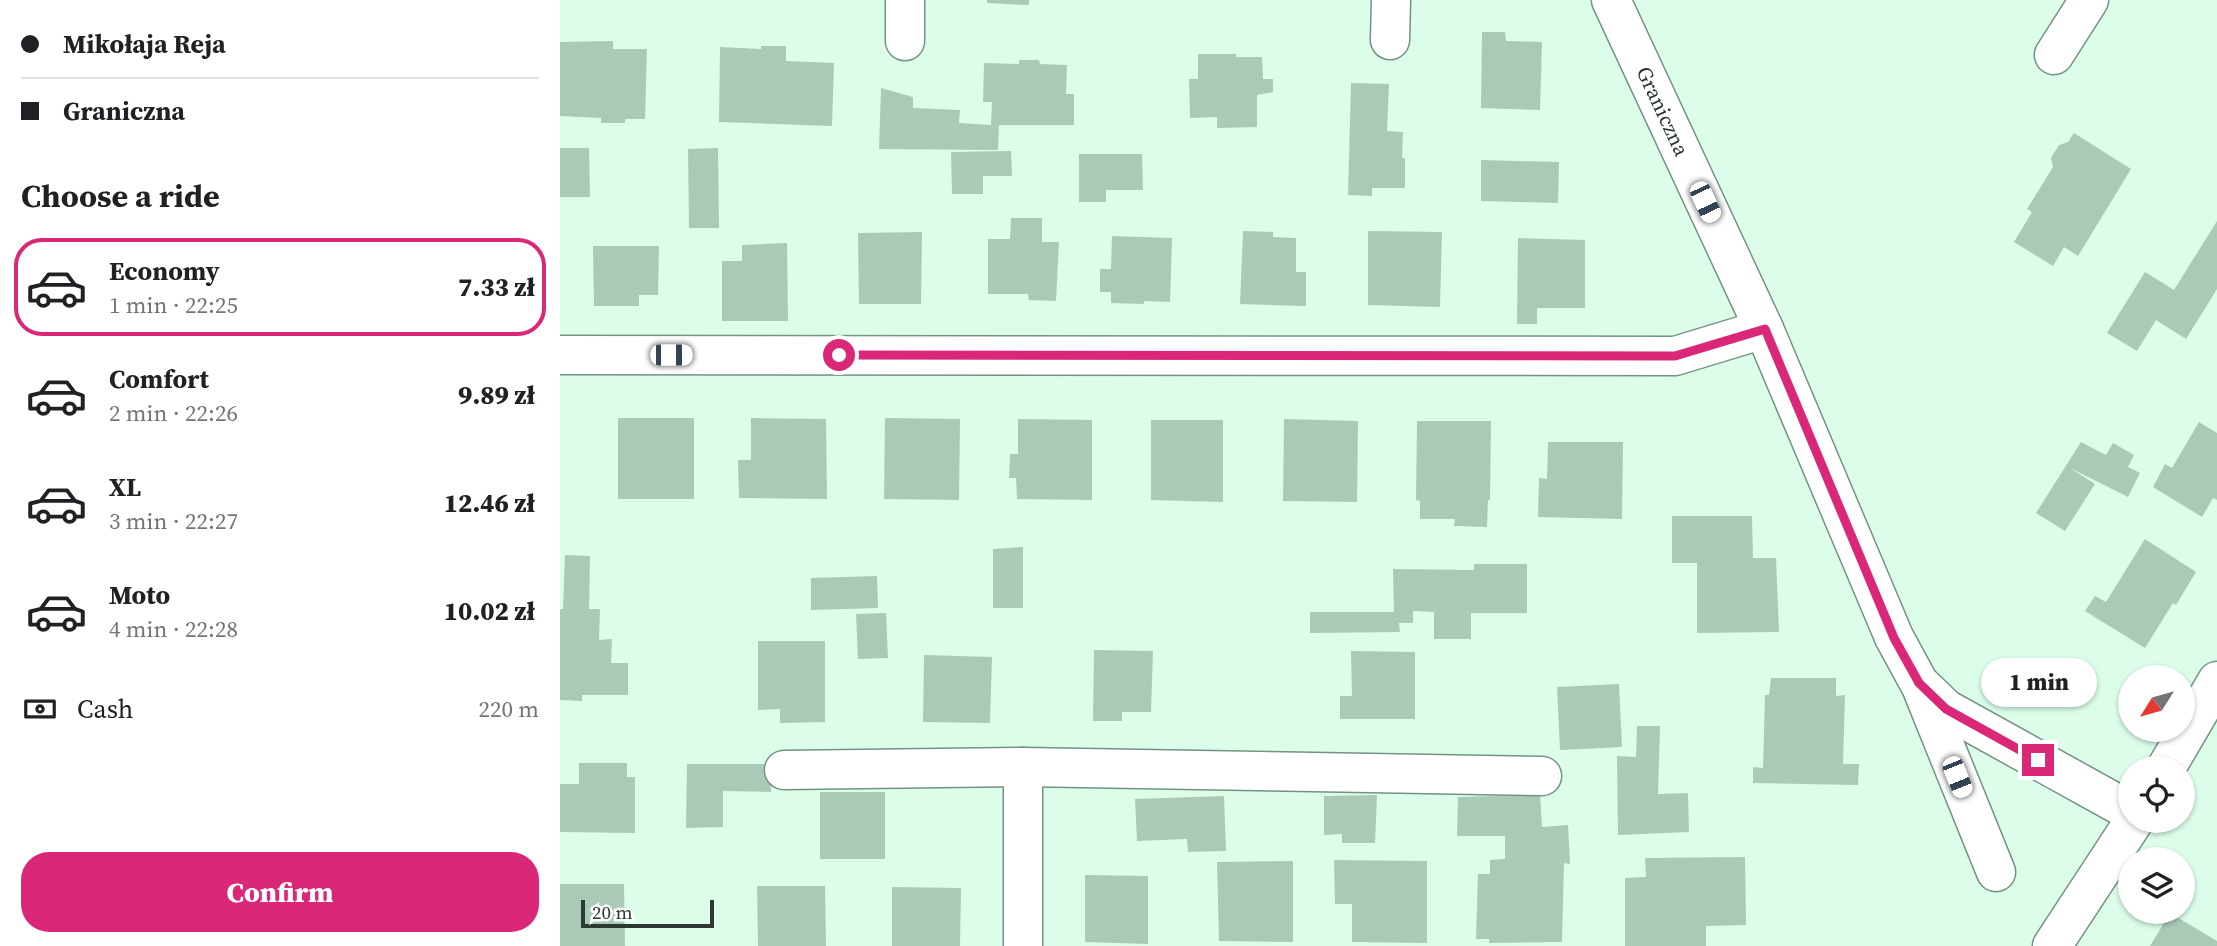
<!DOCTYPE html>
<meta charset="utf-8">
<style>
:root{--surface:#fff;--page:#f2f2f2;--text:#202124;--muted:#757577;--line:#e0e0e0;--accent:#db2777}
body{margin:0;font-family:"Source Serif 4",serif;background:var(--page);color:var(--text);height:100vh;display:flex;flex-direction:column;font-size:26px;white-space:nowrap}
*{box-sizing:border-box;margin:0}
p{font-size:23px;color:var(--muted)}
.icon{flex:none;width:38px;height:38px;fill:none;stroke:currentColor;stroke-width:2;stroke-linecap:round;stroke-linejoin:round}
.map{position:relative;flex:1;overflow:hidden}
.sheet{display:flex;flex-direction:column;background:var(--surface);width:560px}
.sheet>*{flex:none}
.banner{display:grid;align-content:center;height:154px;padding:0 21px;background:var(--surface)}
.needle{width:46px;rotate:233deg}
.buttons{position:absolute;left:1558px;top:665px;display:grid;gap:14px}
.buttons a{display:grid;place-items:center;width:77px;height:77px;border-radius:50%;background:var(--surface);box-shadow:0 2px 5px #0004;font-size:35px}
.scale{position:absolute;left:21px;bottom:18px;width:133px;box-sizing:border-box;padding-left:7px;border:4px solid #2c3932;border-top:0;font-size:19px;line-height:24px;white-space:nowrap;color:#2c3932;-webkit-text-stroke:5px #fff;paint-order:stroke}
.end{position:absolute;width:32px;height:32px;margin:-16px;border:9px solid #db2777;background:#fff;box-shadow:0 0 0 4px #fff}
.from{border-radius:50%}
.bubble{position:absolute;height:49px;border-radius:24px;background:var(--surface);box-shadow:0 2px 5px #0004;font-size:23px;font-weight:800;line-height:49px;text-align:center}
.car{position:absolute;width:21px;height:42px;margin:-21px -10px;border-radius:9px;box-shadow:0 0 5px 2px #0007;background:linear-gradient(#fff 24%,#345 0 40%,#fff 0 76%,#345 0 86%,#fff 0)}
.banner b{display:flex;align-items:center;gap:24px;height:66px;font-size:26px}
.banner b+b{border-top:2px solid var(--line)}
.banner i{width:18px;height:18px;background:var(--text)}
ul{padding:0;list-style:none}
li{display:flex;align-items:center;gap:21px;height:98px;margin:0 14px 10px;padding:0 7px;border:4px solid transparent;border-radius:28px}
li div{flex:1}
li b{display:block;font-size:26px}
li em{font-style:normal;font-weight:800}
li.current{border-color:var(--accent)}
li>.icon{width:63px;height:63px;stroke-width:1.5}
h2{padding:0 21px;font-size:32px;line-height:84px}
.pay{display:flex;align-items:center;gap:18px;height:77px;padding:0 21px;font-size:26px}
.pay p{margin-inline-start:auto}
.button{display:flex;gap:14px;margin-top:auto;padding:14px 21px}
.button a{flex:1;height:80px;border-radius:28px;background:var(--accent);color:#fff;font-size:28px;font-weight:800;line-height:80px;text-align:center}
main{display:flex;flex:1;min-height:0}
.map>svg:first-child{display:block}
.building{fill:#aacab8}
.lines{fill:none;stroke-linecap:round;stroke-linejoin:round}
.minor-casing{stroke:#749382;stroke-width:41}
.minor{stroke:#fff;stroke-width:38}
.route{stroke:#db2777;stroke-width:9}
.labels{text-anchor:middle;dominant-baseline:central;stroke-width:6;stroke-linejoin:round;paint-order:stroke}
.street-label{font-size:21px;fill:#2c3932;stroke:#fff}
</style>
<main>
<section class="sheet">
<div class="banner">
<b><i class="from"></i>Mikołaja Reja</b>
<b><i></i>Graniczna</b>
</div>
<h2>Choose a ride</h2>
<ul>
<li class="current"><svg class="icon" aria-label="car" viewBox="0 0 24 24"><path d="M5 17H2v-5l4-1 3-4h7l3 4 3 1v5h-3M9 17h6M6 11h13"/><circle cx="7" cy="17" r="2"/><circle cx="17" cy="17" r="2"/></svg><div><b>Economy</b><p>1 min · 22:25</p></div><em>7.33 zł</em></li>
<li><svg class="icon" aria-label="car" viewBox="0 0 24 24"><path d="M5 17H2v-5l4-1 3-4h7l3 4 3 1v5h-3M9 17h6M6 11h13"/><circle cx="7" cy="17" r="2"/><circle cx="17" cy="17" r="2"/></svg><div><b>Comfort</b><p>2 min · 22:26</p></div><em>9.89 zł</em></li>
<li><svg class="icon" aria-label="car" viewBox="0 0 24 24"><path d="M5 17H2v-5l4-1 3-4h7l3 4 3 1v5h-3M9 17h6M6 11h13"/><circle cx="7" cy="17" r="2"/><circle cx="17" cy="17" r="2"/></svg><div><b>XL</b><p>3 min · 22:27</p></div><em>12.46 zł</em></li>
<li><svg class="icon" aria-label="car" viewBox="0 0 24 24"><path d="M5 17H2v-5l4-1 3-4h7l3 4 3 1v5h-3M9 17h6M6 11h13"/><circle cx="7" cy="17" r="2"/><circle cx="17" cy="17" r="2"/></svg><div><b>Moto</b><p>4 min · 22:28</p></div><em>10.02 zł</em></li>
</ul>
<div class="pay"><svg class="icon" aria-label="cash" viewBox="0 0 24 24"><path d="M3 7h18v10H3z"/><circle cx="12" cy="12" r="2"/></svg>Cash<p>220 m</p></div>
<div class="button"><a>Confirm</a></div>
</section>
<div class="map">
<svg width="1657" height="946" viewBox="0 0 1657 946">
<rect width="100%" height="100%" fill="#dbfdea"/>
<g class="building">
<polygon points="427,0 469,0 469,5 427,3"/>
<polygon points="922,32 945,32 946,41 982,42 980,110 921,108"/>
<polygon points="53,41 53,49 87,49 85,119 65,119 65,123 41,123 41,118 0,116 0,42"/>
<polygon points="201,46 226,46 226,61 274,63 272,126 159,122 160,47 201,49"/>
<polygon points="638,54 676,54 676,57 702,57 703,79 713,79 713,92 697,95 697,127 657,128 657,117 630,118 629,79 638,79"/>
<polygon points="459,60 479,60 480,64 507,65 506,94 514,94 514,125 439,125 438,150 319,149 321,88 353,97 353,108 400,110 399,123 431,125 432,102 423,102 424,63 459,64"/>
<polygon points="791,83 829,84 827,131 843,132 842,158 845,158 845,188 812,188 812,196 788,195"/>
<polygon points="1514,133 1571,169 1518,256 1504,247 1493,266 1454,242 1472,212 1467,209 1493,167 1491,158 1499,145 1508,142"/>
<polygon points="0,148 29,148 30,197 0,197"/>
<polygon points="158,148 159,228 129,228 128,149"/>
<polygon points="451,151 452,176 423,176 423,194 392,194 391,152"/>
<polygon points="519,154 582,154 583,190 546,190 546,202 519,202"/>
<polygon points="921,160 999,162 998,203 921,201"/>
<polygon points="451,218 482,218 482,242 499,242 496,301 469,300 468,294 428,294 428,239 450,239"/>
<polygon points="1657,221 1657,289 1626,339 1596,320 1577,351 1547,333 1585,272 1614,290"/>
<polygon points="683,231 713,232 713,237 736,238 736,272 746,272 746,306 680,304"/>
<polygon points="808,231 882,232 880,307 808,305"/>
<polygon points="362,232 361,304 299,304 298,233"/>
<polygon points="552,236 612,238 610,302 584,301 584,304 551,303 551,292 540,292 540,269 551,269"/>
<polygon points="958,238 1025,240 1025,308 977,308 977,324 957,324"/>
<polygon points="227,243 228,321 162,321 162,261 182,261 182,245"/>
<polygon points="33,246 99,246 98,295 79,295 79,306 34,306"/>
<rect x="58" y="418" width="76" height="81"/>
<polygon points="191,418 266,419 267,499 179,498 178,460 191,460"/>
<polygon points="325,418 400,419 399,500 324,499"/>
<polygon points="458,419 532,420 532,500 457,499 456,478 449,478 450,454 458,454"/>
<polygon points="724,419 798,421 797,502 723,501"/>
<polygon points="591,420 663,420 663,502 591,500"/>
<polygon points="857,421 931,421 930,500 928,500 927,527 894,526 895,519 860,519 860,501 856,500"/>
<polygon points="1639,422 1657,433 1657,500 1653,498 1642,517 1593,487 1605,464 1612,468"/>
<polygon points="988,442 1063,442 1062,519 978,517 979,478 987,479"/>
<polygon points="1521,442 1546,455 1553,443 1574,455 1568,467 1580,473 1568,497 1510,468 1535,484 1505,531 1476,513"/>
<polygon points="1112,516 1192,516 1193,558 1216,558 1219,632 1137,633 1137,563 1112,563"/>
<polygon points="1585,539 1636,572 1616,605 1613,603 1585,648 1525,611 1535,596 1546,602"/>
<polygon points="463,547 463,608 433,608 433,549"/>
<polygon points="5,555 30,556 29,609 40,609 39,640 52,639 51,663 68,663 68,695 22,695 22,701 0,700 0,609 3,609"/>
<polygon points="914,564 967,564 967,613 911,613 911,639 874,639 874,612 853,611 853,623 839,623 840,632 750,633 750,612 834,612 833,569 914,570"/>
<polygon points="317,576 318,608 251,610 251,578"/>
<polygon points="326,613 328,658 298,659 296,614"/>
<polygon points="198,641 265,641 265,722 220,723 220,709 198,710"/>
<polygon points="534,650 593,651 591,712 562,712 562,721 533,721"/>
<polygon points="791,651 855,652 855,719 780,719 780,696 792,696"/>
<polygon points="364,655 432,657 430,723 363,722"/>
<polygon points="1211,678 1276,678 1276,696 1285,695 1283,764 1299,764 1298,785 1193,783 1193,767 1203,768 1205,695 1209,695"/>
<polygon points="1059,684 1062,747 1000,750 997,687"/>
<polygon points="1077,726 1100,726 1098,794 1128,793 1129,832 1058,835 1057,756 1076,757"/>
<polygon points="19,763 67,763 67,777 75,777 75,833 0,832 0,784 19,784"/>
<polygon points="127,764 211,764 211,792 163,791 163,827 126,828"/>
<rect x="260" y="792" width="65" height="67"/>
<polygon points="817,795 815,843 782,843 782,834 764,835 764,796"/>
<polygon points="980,795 982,827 1008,825 1010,864 1004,863 1002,942 929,943 929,939 916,939 918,874 930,874 930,860 945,859 945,836 897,836 898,797"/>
<polygon points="664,796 666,851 628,852 627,839 577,841 575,799"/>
<polygon points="1185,857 1186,925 1146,926 1146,946 1065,946 1065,878 1086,877 1085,858"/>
<polygon points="774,860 867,861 867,943 792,942 792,904 775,904"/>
<polygon points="733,861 733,942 659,941 657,862"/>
<polygon points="525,875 588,876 588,944 525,942"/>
<polygon points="0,884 64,884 65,946 0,946"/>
<polygon points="197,886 265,886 266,946 198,946"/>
<polygon points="332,887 401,888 400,946 332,946"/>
<polygon points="1610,913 1657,941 1657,946 1590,946"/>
</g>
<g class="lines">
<g class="minor-casing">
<g id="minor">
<polyline points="345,0 345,41"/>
<polyline points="1051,0 1204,329 1334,637 1359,683 1386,709 1570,811"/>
<polyline points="830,40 831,0"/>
<polyline points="1494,55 1529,0"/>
<polyline points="0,355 1115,356 1204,329"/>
<polyline points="1362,689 1436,872"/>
<polyline points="463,767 463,946"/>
<polyline points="1606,768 1657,681"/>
<polyline points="224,770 463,767 982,776"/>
<polyline points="1492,946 1574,821"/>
</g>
</g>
<use href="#minor" class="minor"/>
</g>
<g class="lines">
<polyline class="route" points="279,355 1115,356 1205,329 1334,638 1359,683 1386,709 1478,760"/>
</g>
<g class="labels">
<g class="street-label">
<text transform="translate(1103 111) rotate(65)">Graniczna</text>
</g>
</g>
</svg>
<div class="buttons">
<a><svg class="needle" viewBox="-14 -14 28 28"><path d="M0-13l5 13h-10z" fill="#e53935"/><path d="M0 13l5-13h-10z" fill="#757577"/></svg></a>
<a><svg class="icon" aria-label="locate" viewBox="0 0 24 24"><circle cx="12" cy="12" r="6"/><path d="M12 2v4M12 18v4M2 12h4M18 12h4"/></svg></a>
<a><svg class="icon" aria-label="layers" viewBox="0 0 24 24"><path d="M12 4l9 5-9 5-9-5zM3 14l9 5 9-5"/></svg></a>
</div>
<div class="scale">20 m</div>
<i class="end from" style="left:279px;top:355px"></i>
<i class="end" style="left:1478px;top:760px"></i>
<div class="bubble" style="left:1421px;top:658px;width:116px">1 min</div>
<i class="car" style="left:1145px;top:202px;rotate:155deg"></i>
<i class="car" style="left:111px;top:355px;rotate:90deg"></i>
<i class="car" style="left:1397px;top:777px;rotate:158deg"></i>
</div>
</main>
